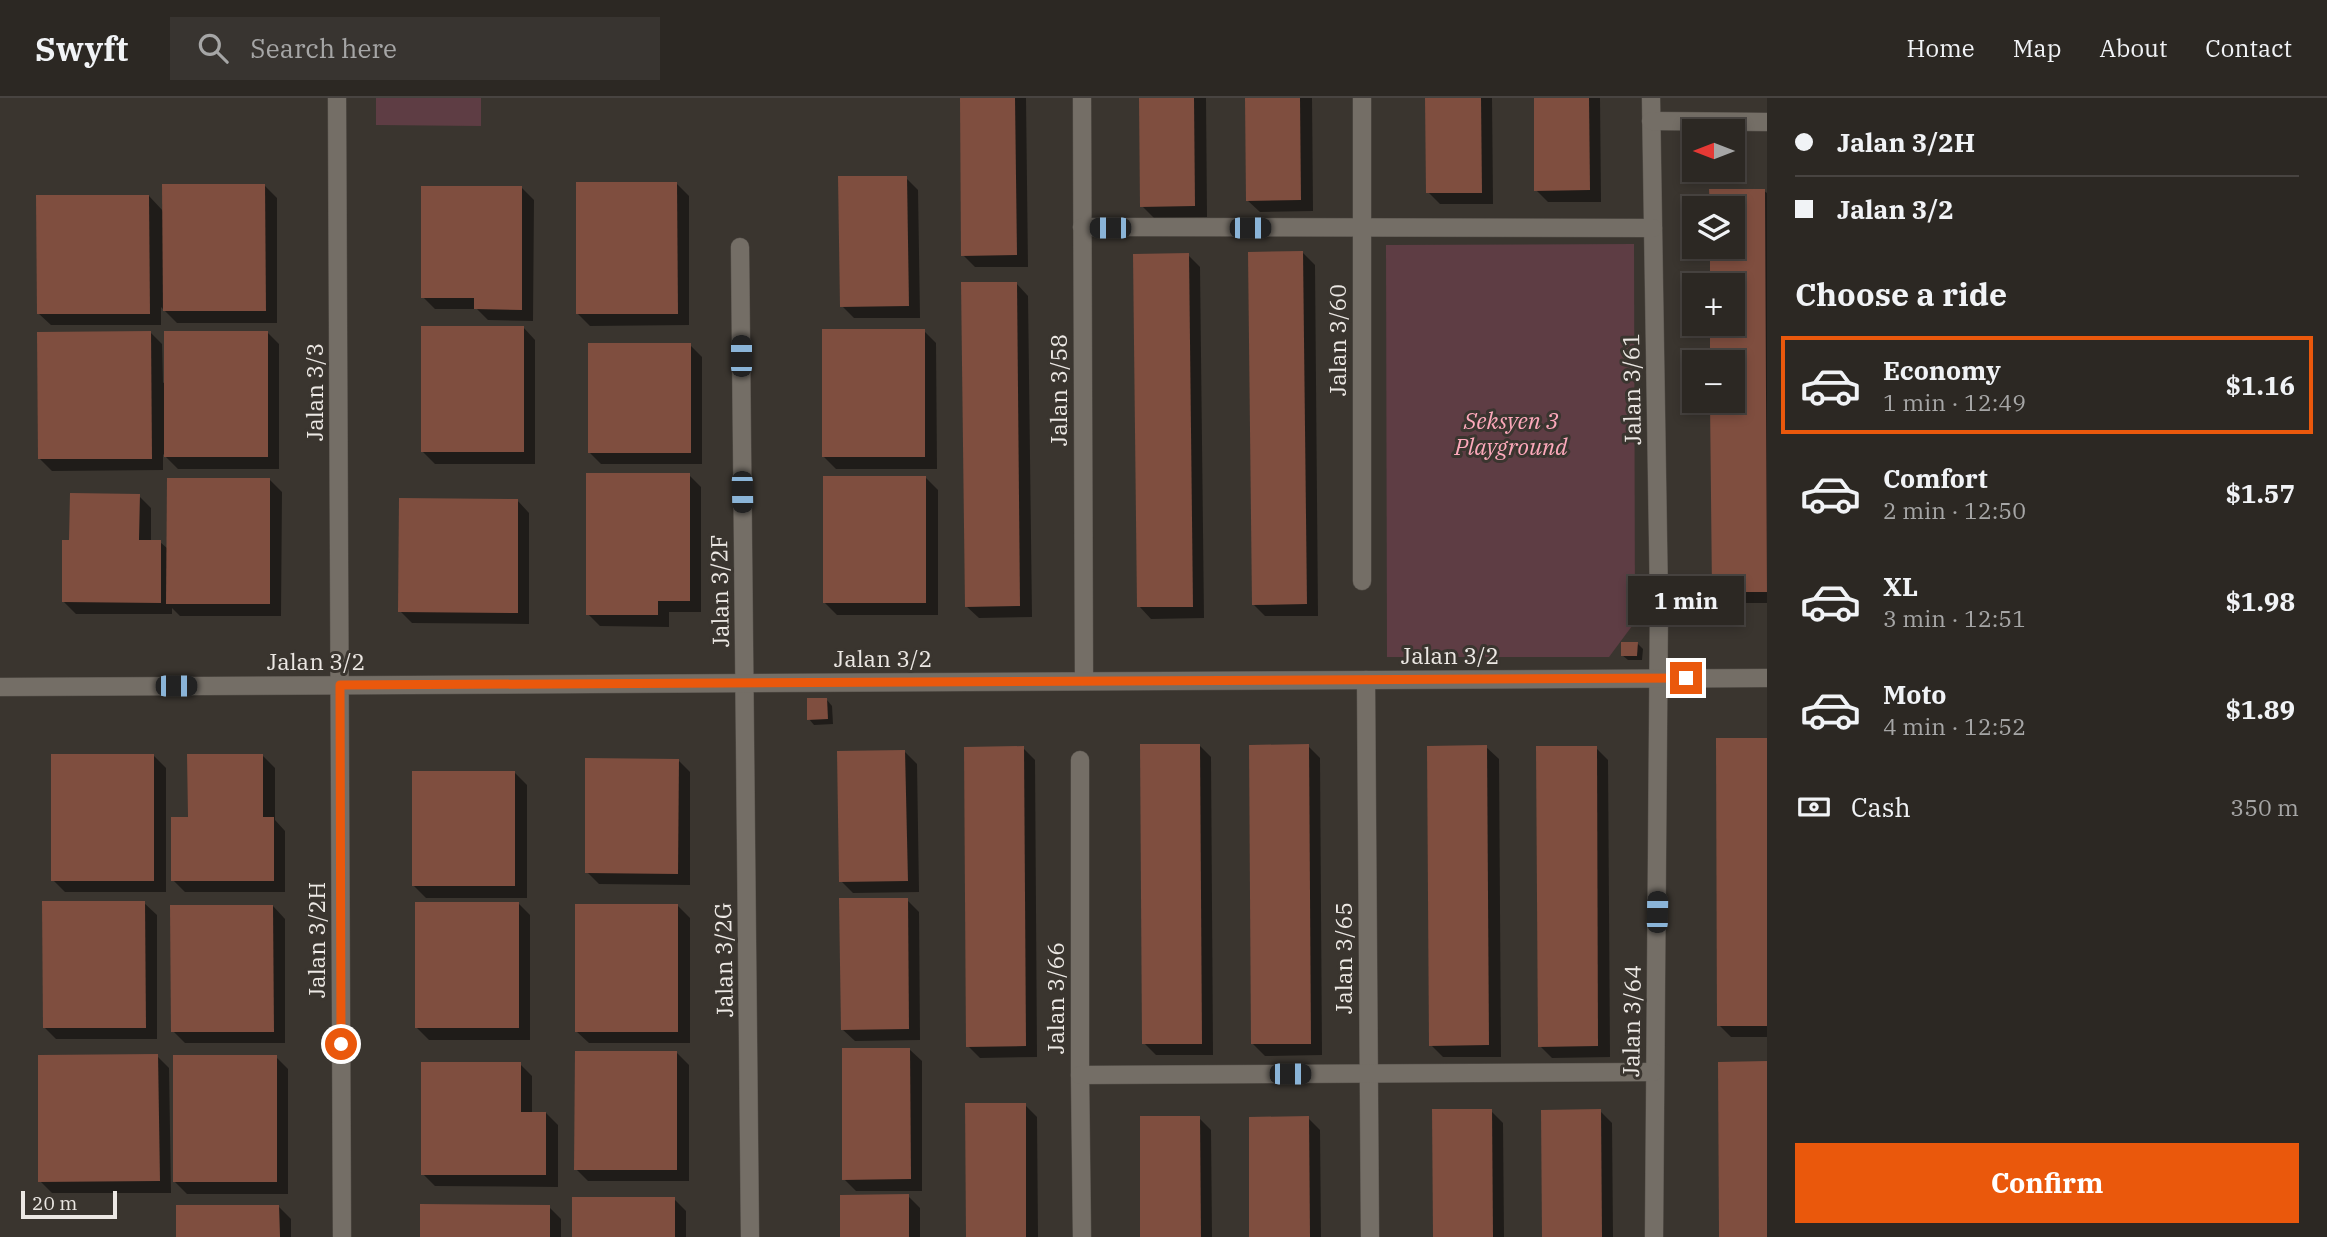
<!DOCTYPE html>
<meta charset="utf-8">
<style>
:root{--surface:#2c2823;--page:#383430;--text:#f1f3f6;--muted:#a6a6a6;--line:#484441;--accent:#ea580c}
body{margin:0;font-family:"IBM Plex Serif",serif;background:var(--page);color:var(--text);height:100vh;display:flex;flex-direction:column;font-size:26px;white-space:nowrap}
*{box-sizing:border-box;margin:0}
p{font-size:23px;color:var(--muted)}
.icon{flex:none;width:38px;height:38px;fill:none;stroke:currentColor;stroke-width:2;stroke-linecap:round;stroke-linejoin:round}
.map{position:relative;flex:1;overflow:hidden}
.panel{display:flex;flex-direction:column;background:var(--surface);width:560px}
.panel>*{flex:none}
.guide{display:grid;align-content:center;height:154px;padding:0 28px;background:var(--surface)}
.needle{width:46px;rotate:270deg}
.tools{position:absolute;left:1682px;top:21px;display:grid;gap:14px}
.tools a{display:grid;place-items:center;width:63px;height:63px;border-radius:0px;background:var(--surface);box-shadow:0 4px 10px #0003,0 0 0 2px var(--line);font-size:35px}
.scale{position:absolute;left:21px;bottom:18px;width:96px;box-sizing:border-box;padding-left:7px;border:4px solid #ece8e4;border-top:0;font-size:19px;line-height:24px;white-space:nowrap;color:#ece8e4;-webkit-text-stroke:5px #3a352f;paint-order:stroke}
.end{position:absolute;width:32px;height:32px;margin:-16px;border:9px solid #ea580c;background:#fff;box-shadow:0 0 0 4px #fff}
.from{border-radius:50%}
.bubble{position:absolute;height:49px;border-radius:0px;background:var(--surface);box-shadow:0 4px 10px #0003,0 0 0 2px var(--line);font-size:23px;font-weight:700;line-height:49px;text-align:center}
.car{position:absolute;width:21px;height:42px;margin:-21px -10px;border-radius:9px;box-shadow:0 0 5px 2px #0007;background:linear-gradient(#222 24%,#8ab4d8 0 40%,#222 0 76%,#8ab4d8 0 86%,#222 0)}
.guide b{display:flex;align-items:center;gap:24px;height:66px;font-size:26px}
.guide b+b{border-top:2px solid var(--line)}
.guide i{width:18px;height:18px;background:var(--text)}
ul{padding:0;list-style:none}
li{display:flex;align-items:center;gap:21px;height:98px;margin:0 14px 10px;padding:0 14px;border:4px solid transparent;border-radius:0px}
li div{flex:1}
li b{display:block;font-size:26px}
li em{font-style:normal;font-weight:700}
li.on{border-color:var(--accent)}
li>.icon{width:63px;height:63px;stroke-width:1.5}
h2{padding:0 28px;font-size:32px;line-height:84px}
.pay{display:flex;align-items:center;gap:18px;height:77px;padding:0 28px;font-size:26px}
.pay p{margin-inline-start:auto}
.cta{display:flex;gap:14px;margin-top:auto;padding:14px 28px}
.cta a{flex:1;height:80px;border-radius:0px;background:var(--accent);color:#fff;font-size:28px;font-weight:700;line-height:80px;text-align:center}
header{display:flex;align-items:center;gap:42px;box-sizing:border-box;height:98px;padding:0 35px;background:var(--surface);border-bottom:2px solid var(--line)}
header strong{font-size:33px}
nav{display:flex;gap:38px;margin-inline-start:auto;font-size:24px}
.search{width:490px;height:63px;background:var(--page);display:flex;align-items:center;gap:18px;box-sizing:border-box;padding:0 24px;border-radius:0px;color:var(--muted);font-size:26px}
main{display:flex;flex:1;min-height:0}
.map>svg:first-child{display:block}
.green{fill:#5e3d44}
.shadow{fill:#0007}
.building{fill:#7f4e3f}
.lines{fill:none;stroke-linecap:round;stroke-linejoin:round}
.minor-casing{stroke:#57524c;stroke-width:19}
.minor{stroke:#746e66;stroke-width:18}
.route{stroke:#ea580c;stroke-width:9}
.labels{text-anchor:middle;dominant-baseline:central;stroke-width:6;stroke-linejoin:round;paint-order:stroke}
.street-label{font-size:23px;fill:#ece8e4;stroke:#3a352f}
.park-label{font-size:23px;font-style:italic;fill:#fda9bb;stroke:#3a352f}
</style>
<header>
<strong>Swyft</strong>
<div class="search"><svg class="icon" aria-label="search" viewBox="0 0 24 24"><circle cx="10" cy="10" r="6"/><path d="M15 15l6 6"/></svg>Search here</div>
<nav><a>Home</a><a>Map</a><a>About</a><a>Contact</a></nav>
</header>
<main>
<div class="map">
<svg width="1767" height="1139" viewBox="0 0 1767 1139">
<rect width="100%" height="100%" fill="#3a352f"/>
<g class="green">
<polygon points="376,0 481,0 481,28 376,27"/>
<polygon points="1634,146 1635,524 1609,559 1387,559 1386,147"/>
</g>
<g class="shadow">
<polygon points="961,0 1026,0 1028,169 975,169 963,157"/>
<polygon points="1141,0 1206,0 1207,119 1154,120 1142,108"/>
<polygon points="1247,0 1312,0 1313,113 1260,114 1247,102"/>
<polygon points="1427,0 1492,0 1493,106 1440,106 1428,94"/>
<polygon points="1535,0 1600,0 1601,104 1548,104 1536,92"/>
<polygon points="906,80 918,92 920,220 854,220 842,208"/>
<polygon points="677,86 689,98 689,227 590,228 578,216"/>
<polygon points="265,88 277,100 277,225 177,225 161,209 161,227 51,227 38,215 149,98 164,114"/>
<polygon points="522,90 534,102 533,223 488,222 477,211 435,211 423,199"/>
<polygon points="1711,93 1764,93 1767,95 1767,505 1725,505 1713,493 1712,303 1732,303 1732,264 1712,264 1712,226 1732,226 1732,187 1712,187 1711,149 1732,149 1732,110 1711,110"/>
<polygon points="1303,155 1315,167 1318,518 1265,518 1253,506"/>
<polygon points="1188,157 1200,169 1204,520 1151,521 1139,508"/>
<polygon points="1016,185 1028,198 1032,519 979,520 966,508"/>
<polygon points="523,229 535,242 535,366 435,366 423,354"/>
<polygon points="924,233 936,245 937,371 836,371 824,359"/>
<polygon points="150,234 162,246 163,285 267,234 279,246 279,371 178,371 163,356 163,372 52,373 40,361"/>
<polygon points="690,247 702,259 702,366 601,366 589,354"/>
<polygon points="689,377 701,389 701,514 669,514 669,529 600,528 588,516"/>
<polygon points="926,380 938,392 938,517 837,517 825,505"/>
<polygon points="269,381 282,394 281,518 180,518 172,510 172,516 76,516 64,504 71,443 139,398 151,410 151,444 160,444 168,451"/>
<polygon points="517,402 529,415 529,526 412,525 400,513"/>
<polygon points="1637,545 1643,551 1642,562 1628,562 1622,557"/>
<polygon points="827,602 832,608 833,626 814,627 809,621"/>
<polygon points="1767,641 1767,939 1731,939 1719,927 1718,642"/>
<polygon points="1199,647 1211,659 1213,957 1156,957 1144,945"/>
<polygon points="1308,648 1320,660 1322,957 1265,958 1253,946"/>
<polygon points="1486,649 1499,661 1501,959 1443,959 1431,947"/>
<polygon points="1023,650 1035,662 1037,959 980,960 968,948"/>
<polygon points="1596,650 1608,662 1610,959 1552,960 1540,948"/>
<polygon points="905,654 917,666 919,794 853,795 841,783"/>
<polygon points="154,658 166,670 166,794 65,794 53,782"/>
<polygon points="263,658 275,670 275,722 285,733 285,794 185,794 173,782 190,721"/>
<polygon points="678,662 690,674 690,787 599,786 587,774"/>
<polygon points="515,675 527,687 527,800 426,800 414,788"/>
<polygon points="907,802 919,814 920,942 855,943 842,931"/>
<polygon points="144,805 157,817 157,941 56,941 44,929"/>
<polygon points="518,805 530,817 530,942 429,942 417,930"/>
<polygon points="273,808 285,821 285,945 185,945 173,933"/>
<polygon points="678,808 690,820 690,945 589,945 576,933"/>
<polygon points="909,951 922,963 922,1093 856,1093 844,1081"/>
<polygon points="677,955 689,967 689,1083 588,1083 576,1071"/>
<polygon points="157,958 169,970 171,1095 52,1095 40,1083"/>
<polygon points="276,959 288,971 288,1096 187,1096 175,1084"/>
<polygon points="520,966 532,978 532,1015 546,1015 558,1027 558,1089 435,1088 423,1076"/>
<polygon points="1025,1007 1037,1019 1038,1139 968,1139"/>
<polygon points="1491,1013 1503,1025 1504,1139 1434,1139"/>
<polygon points="1600,1013 1612,1025 1613,1139 1543,1139"/>
<polygon points="1199,1020 1211,1032 1212,1139 1142,1139"/>
<polygon points="1308,1020 1320,1032 1321,1139 1251,1139"/>
<polygon points="908,1098 920,1110 920,1139 842,1139"/>
<polygon points="674,1101 686,1113 686,1139 574,1139"/>
<polygon points="279,1109 291,1121 291,1139 178,1139"/>
<polygon points="549,1109 561,1121 561,1139 422,1139"/>
</g>
<g class="building">
<polygon points="960,0 1015,0 1017,157 961,158"/>
<polygon points="1139,0 1194,0 1195,108 1140,109"/>
<polygon points="1245,0 1300,0 1301,102 1246,103"/>
<polygon points="1425,0 1481,0 1482,95 1426,95"/>
<polygon points="1534,0 1589,0 1590,92 1534,93"/>
<polygon points="838,78 907,78 909,208 840,209"/>
<polygon points="576,84 677,84 678,216 576,216"/>
<polygon points="162,86 265,86 266,213 163,213"/>
<polygon points="421,88 522,88 522,212 474,211 474,200 421,200"/>
<polygon points="1709,91 1765,91 1767,494 1712,494 1710,303 1732,303 1732,264 1710,264 1710,226 1732,226 1732,187 1710,187 1710,149 1732,149 1732,110 1710,110"/>
<polygon points="36,97 149,97 150,216 37,216"/>
<polygon points="1303,153 1307,506 1252,507 1248,154"/>
<polygon points="1189,155 1193,509 1137,509 1133,156"/>
<polygon points="961,184 1017,184 1020,508 965,509"/>
<rect x="421" y="228" width="103" height="126"/>
<rect x="822" y="231" width="103" height="128"/>
<polygon points="151,233 152,361 38,361 37,234"/>
<rect x="164" y="233" width="104" height="126"/>
<rect x="588" y="245" width="103" height="110"/>
<polygon points="586,375 690,375 690,503 658,503 658,517 586,517"/>
<rect x="823" y="378" width="103" height="127"/>
<polygon points="167,380 270,380 270,506 166,506"/>
<polygon points="70,395 140,396 139,442 161,442 161,505 62,504 62,442 69,442"/>
<polygon points="399,400 518,401 518,515 398,514"/>
<polygon points="1621,544 1638,544 1637,558 1621,558"/>
<polygon points="807,600 827,600 828,621 807,622"/>
<polygon points="1716,640 1767,640 1767,928 1717,928"/>
<polygon points="1140,646 1200,646 1202,946 1142,946"/>
<polygon points="1309,646 1311,946 1251,946 1249,647"/>
<polygon points="1487,647 1489,947 1429,948 1427,648"/>
<polygon points="1024,648 1026,948 966,949 964,649"/>
<polygon points="1536,648 1597,648 1598,948 1538,949"/>
<polygon points="905,652 908,783 839,784 837,653"/>
<rect x="51" y="656" width="103" height="127"/>
<polygon points="187,656 263,656 263,719 274,719 274,783 171,783 171,719 188,719"/>
<polygon points="585,660 679,661 678,776 585,775"/>
<rect x="412" y="673" width="103" height="115"/>
<polygon points="839,800 908,800 909,931 841,932"/>
<polygon points="42,803 145,803 146,930 43,930"/>
<rect x="415" y="804" width="104" height="126"/>
<rect x="575" y="806" width="103" height="128"/>
<polygon points="170,807 273,807 274,934 171,934"/>
<polygon points="842,950 910,950 911,1081 842,1082"/>
<polygon points="575,953 677,953 677,1072 574,1072"/>
<polygon points="158,956 160,1083 38,1084 38,957"/>
<rect x="173" y="957" width="104" height="127"/>
<polygon points="1767,963 1767,1139 1719,1139 1718,964"/>
<polygon points="421,964 521,964 521,1014 546,1014 546,1077 421,1077"/>
<polygon points="965,1005 1026,1005 1026,1139 966,1139"/>
<polygon points="1432,1011 1492,1011 1493,1139 1433,1139"/>
<polygon points="1601,1011 1602,1139 1542,1139 1541,1012"/>
<polygon points="1140,1018 1200,1018 1201,1139 1140,1139"/>
<polygon points="1309,1018 1310,1139 1249,1139 1249,1019"/>
<polygon points="909,1096 909,1139 840,1139 840,1097"/>
<rect x="572" y="1099" width="103" height="40"/>
<polygon points="420,1106 550,1107 550,1139 420,1139"/>
<polygon points="176,1107 279,1107 280,1139 176,1139"/>
</g>
<g class="lines">
<g class="minor-casing">
<g id="minor">
<polyline points="337,0 342,1139"/>
<polyline points="1082,0 1084,583"/>
<polyline points="1651,0 1659,504 1654,1139"/>
<polyline points="1651,23 1767,24"/>
<polyline points="1082,129 1653,130"/>
<polyline points="740,149 750,1139"/>
<polyline points="1362,483 1362,0"/>
<polyline points="1366,582 1370,1139"/>
<polyline points="0,589 1767,580"/>
<polyline points="1080,662 1080,977 1082,1139"/>
<polyline points="1080,977 1654,974"/>
</g>
</g>
<use href="#minor" class="minor"/>
</g>
<g class="lines">
<polyline class="route" points="341,946 340,587 1686,580"/>
</g>
<g class="labels">
<g class="street-label">
<text transform="translate(1337 242) rotate(-90)">Jalan 3/60</text>
<text transform="translate(1631 291) rotate(-91)">Jalan 3/61</text>
<text transform="translate(1058 292) rotate(-90)">Jalan 3/58</text>
<text transform="translate(314 294) rotate(-90)">Jalan 3/3</text>
<text transform="translate(719 493) rotate(-91)">Jalan 3/2F</text>
<text x="1450" y="557">Jalan 3/2</text>
<text x="883" y="560">Jalan 3/2</text>
<text x="316" y="563">Jalan 3/2</text>
<text transform="translate(316 842) rotate(-90)">Jalan 3/2H</text>
<text transform="translate(1343 860) rotate(-90)">Jalan 3/65</text>
<text transform="translate(723 862) rotate(-91)">Jalan 3/2G</text>
<text transform="translate(1055 900) rotate(-90)">Jalan 3/66</text>
<text transform="translate(1631 923) rotate(-89)">Jalan 3/64</text>
</g>
<g class="park-label">
<text x="1511" y="322">Seksyen 3<tspan x="1511" dy="26">Playground</tspan></text>
</g>
</g>
</svg>
<div class="tools">
<a><svg class="needle" viewBox="-14 -14 28 28"><path d="M0-13l5 13h-10z" fill="#e53935"/><path d="M0 13l5-13h-10z" fill="#a6a6a6"/></svg></a>
<a><svg class="icon" aria-label="layers" viewBox="0 0 24 24"><path d="M12 4l9 5-9 5-9-5zM3 14l9 5 9-5"/></svg></a>
<a>+</a>
<a>−</a>
</div>
<div class="scale">20 m</div>
<i class="end from" style="left:341px;top:946px"></i>
<i class="end" style="left:1686px;top:580px"></i>
<div class="bubble" style="left:1628px;top:478px;width:116px">1 min</div>
<i class="car" style="left:1110px;top:130px;rotate:270deg"></i>
<i class="car" style="left:1250px;top:130px;rotate:90deg"></i>
<i class="car" style="left:741px;top:258px;rotate:0deg"></i>
<i class="car" style="left:742px;top:394px;rotate:179deg"></i>
<i class="car" style="left:176px;top:588px;rotate:90deg"></i>
<i class="car" style="left:1657px;top:814px;rotate:1deg"></i>
<i class="car" style="left:1290px;top:976px;rotate:90deg"></i>
</div>
<section class="panel">
<div class="guide">
<b><i class="from"></i>Jalan 3/2H</b>
<b><i></i>Jalan 3/2</b>
</div>
<h2>Choose a ride</h2>
<ul>
<li class="on"><svg class="icon" aria-label="car" viewBox="0 0 24 24"><path d="M5 17H2v-5l4-1 3-4h7l3 4 3 1v5h-3M9 17h6M6 11h13"/><circle cx="7" cy="17" r="2"/><circle cx="17" cy="17" r="2"/></svg><div><b>Economy</b><p>1 min · 12:49</p></div><em>$1.16</em></li>
<li><svg class="icon" aria-label="car" viewBox="0 0 24 24"><path d="M5 17H2v-5l4-1 3-4h7l3 4 3 1v5h-3M9 17h6M6 11h13"/><circle cx="7" cy="17" r="2"/><circle cx="17" cy="17" r="2"/></svg><div><b>Comfort</b><p>2 min · 12:50</p></div><em>$1.57</em></li>
<li><svg class="icon" aria-label="car" viewBox="0 0 24 24"><path d="M5 17H2v-5l4-1 3-4h7l3 4 3 1v5h-3M9 17h6M6 11h13"/><circle cx="7" cy="17" r="2"/><circle cx="17" cy="17" r="2"/></svg><div><b>XL</b><p>3 min · 12:51</p></div><em>$1.98</em></li>
<li><svg class="icon" aria-label="car" viewBox="0 0 24 24"><path d="M5 17H2v-5l4-1 3-4h7l3 4 3 1v5h-3M9 17h6M6 11h13"/><circle cx="7" cy="17" r="2"/><circle cx="17" cy="17" r="2"/></svg><div><b>Moto</b><p>4 min · 12:52</p></div><em>$1.89</em></li>
</ul>
<div class="pay"><svg class="icon" aria-label="cash" viewBox="0 0 24 24"><path d="M3 7h18v10H3z"/><circle cx="12" cy="12" r="2"/></svg>Cash<p>350 m</p></div>
<div class="cta"><a>Confirm</a></div>
</section>
</main>
